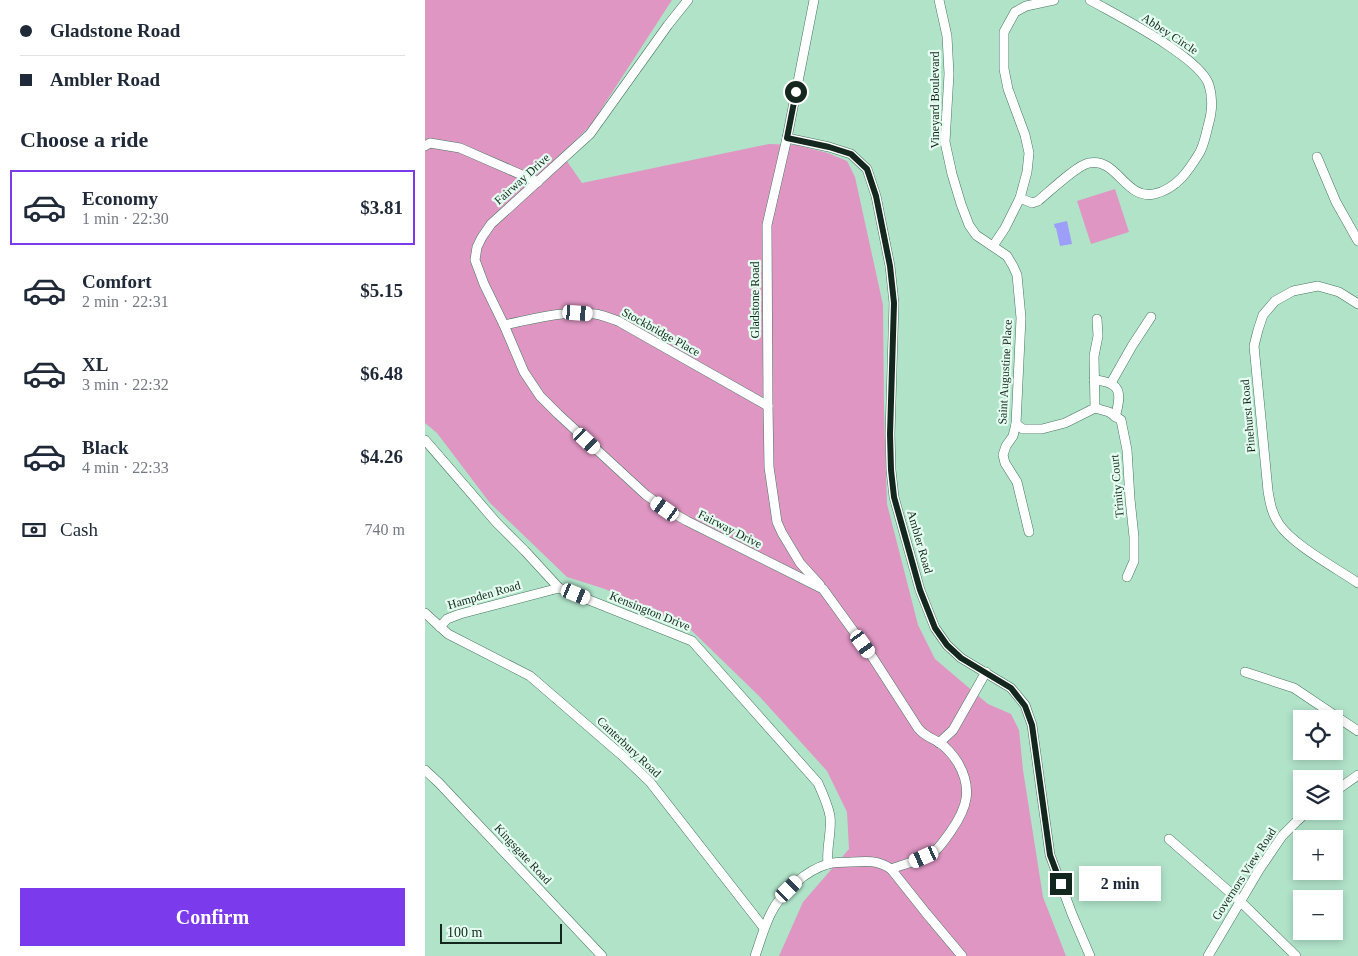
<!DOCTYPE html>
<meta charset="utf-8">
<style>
:root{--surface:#fff;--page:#f2f2f3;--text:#1f2937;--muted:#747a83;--line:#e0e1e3;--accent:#7c3aed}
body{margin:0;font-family:Georgia,serif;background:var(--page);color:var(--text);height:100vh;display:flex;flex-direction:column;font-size:19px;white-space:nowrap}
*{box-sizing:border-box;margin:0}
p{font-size:16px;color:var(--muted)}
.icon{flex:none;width:28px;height:28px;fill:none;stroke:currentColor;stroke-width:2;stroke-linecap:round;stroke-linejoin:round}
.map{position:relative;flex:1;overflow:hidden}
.panel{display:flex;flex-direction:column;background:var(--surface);width:425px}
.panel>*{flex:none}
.hud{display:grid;align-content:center;height:110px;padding:0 20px;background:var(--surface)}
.tools{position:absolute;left:868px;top:710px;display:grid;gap:10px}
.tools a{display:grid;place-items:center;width:50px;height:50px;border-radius:0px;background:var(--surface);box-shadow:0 2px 8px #0003;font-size:25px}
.scale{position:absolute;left:15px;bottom:12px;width:122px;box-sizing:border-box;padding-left:5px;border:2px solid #14271e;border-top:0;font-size:14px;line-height:18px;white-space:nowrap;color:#14271e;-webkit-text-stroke:4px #e5fdf0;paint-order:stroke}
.end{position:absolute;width:22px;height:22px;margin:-11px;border:6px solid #14271e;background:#fff;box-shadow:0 0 0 2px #fff}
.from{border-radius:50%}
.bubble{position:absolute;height:35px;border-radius:0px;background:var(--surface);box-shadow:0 2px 8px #0003;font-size:16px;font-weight:700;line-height:35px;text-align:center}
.car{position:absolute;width:15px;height:30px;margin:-15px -8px;border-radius:6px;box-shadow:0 0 4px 1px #0007;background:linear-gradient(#fff 24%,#345 0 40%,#fff 0 76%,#345 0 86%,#fff 0)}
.hud b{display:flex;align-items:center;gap:18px;height:48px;font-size:19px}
.hud b+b{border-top:1px solid var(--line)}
.hud i{width:12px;height:12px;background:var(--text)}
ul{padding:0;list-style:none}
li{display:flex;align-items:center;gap:15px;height:75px;margin:0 10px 8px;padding:0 10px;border:2px solid transparent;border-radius:0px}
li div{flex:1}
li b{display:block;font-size:19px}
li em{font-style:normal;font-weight:700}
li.active{border-color:var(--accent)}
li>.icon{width:45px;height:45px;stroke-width:1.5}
h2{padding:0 20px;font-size:22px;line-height:60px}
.pay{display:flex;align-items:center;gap:12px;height:55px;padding:0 20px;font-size:19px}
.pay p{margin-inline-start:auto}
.button{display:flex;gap:10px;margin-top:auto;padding:10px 20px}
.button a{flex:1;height:58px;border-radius:0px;background:var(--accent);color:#fff;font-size:20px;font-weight:700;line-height:58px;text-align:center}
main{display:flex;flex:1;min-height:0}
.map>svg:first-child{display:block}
.green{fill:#df96c3}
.water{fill:#9d9efa}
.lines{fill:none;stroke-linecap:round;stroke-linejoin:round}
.minor-casing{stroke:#47765f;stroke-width:10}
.minor{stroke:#fff;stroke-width:9}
.route{stroke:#14271e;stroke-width:6}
.labels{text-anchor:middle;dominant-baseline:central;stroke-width:4.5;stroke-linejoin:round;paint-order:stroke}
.street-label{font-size:12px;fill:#14271e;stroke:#e5fdf0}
</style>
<main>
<section class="panel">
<div class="hud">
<b><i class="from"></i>Gladstone Road</b>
<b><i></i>Ambler Road</b>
</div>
<h2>Choose a ride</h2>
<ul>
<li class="active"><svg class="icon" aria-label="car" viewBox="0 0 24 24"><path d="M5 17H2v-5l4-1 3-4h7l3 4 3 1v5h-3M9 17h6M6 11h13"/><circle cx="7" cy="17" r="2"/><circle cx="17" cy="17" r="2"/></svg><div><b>Economy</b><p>1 min · 22:30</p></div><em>$3.81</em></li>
<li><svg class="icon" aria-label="car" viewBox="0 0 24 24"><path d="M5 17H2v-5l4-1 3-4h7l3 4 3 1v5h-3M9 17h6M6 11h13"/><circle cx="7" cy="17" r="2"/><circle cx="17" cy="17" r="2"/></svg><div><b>Comfort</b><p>2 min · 22:31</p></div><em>$5.15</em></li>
<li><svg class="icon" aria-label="car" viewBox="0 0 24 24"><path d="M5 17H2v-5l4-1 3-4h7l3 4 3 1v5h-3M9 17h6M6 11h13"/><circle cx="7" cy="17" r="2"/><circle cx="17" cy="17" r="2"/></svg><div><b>XL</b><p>3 min · 22:32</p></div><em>$6.48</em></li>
<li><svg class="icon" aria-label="car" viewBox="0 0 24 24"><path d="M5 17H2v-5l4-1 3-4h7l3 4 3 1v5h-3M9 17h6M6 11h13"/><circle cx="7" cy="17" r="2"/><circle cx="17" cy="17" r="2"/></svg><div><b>Black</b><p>4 min · 22:33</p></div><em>$4.26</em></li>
</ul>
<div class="pay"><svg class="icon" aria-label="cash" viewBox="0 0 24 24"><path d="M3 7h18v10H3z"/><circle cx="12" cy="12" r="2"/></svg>Cash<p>740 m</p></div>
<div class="button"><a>Confirm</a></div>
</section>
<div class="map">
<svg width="933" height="956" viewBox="0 0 933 956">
<rect width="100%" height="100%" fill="#b1e3c9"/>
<g class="green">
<polygon points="0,0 247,0 166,125 137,154 157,183 344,144 371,145 403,153 422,161 430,177 458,305 459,410 462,504 493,625 510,659 563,704 586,714 594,730 598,770 618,897 641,956 354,956 378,902 424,849 422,812 402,771 334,696 265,629 180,589 142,577 65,503 12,433 0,423"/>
<polygon points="690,189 704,232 666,244 652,201"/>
</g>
<polygon class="water" points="642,221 647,244 635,246 631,228 630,228 629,224"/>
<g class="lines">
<g class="minor-casing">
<g id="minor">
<path d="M263,0L243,25L165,134L66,224L57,237L52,247L50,260L59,284L79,325L99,372L115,396L133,414L221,495L241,509L262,521L398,589L448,658L493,728C499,736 507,738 515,743C522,748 528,755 533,763C548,789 542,808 526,831C521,838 516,846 509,852C498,860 479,864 466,869C453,860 441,861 426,862C418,862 410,862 403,864C381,870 356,893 346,913C339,927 335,942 330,956"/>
<polyline points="389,0 362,138 342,225 343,406 344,467 352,522 357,533 375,563 395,585"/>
<polyline points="514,0 522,36 524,74 520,142 527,174 536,204 544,225 551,235 582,256 588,266 592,275 596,318 591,424 588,436 581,446 578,455 580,463 592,482 604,532"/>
<path d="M629,0L601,6L590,12L579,32V69L583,89L600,135L604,153L602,172L595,198L607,203L613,201C624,192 652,165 664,163C692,157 700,200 729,194C752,189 764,170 775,152C779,144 781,135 783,126C787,113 788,98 784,85C775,57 693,16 665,0"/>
<polyline points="362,138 404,147 426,154 442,169 451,196 465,266 469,303 465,434 466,470 469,497 495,590 510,628 522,645 536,658 586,688 600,705 607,725 625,855 647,914 665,956"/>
<polyline points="0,146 5,143 35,148 113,182"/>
<polyline points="892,157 911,202 933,241"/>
<polyline points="568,246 580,228 595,198"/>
<path d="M933,304L914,292L893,286L868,291L850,301L838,315L833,330L829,346L843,491C845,503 847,514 854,524C868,545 911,568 933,583"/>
<path d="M79,325C109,319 139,310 170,314C177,315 185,318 193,321L343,406"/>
<path d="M669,380C697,382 697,394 690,417"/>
<polyline points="686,383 707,346 726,317"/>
<polyline points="670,408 684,412 696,420 702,450 705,499 709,537 709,561 702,577"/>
<polyline points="591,424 598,429 617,429 640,423 670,408 669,356 673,336 672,319"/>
<path d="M0,440L71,522L100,551L134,588L267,641L393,783C398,794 403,805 405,816C407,832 401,848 403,864"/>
<polyline points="0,613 23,634 105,676 200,758 225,782 339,928"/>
<polyline points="15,627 22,619 35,614 134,588"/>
<polyline points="820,672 869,688 933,731"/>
<polyline points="514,743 528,730 561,672"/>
<polyline points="0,770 14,783 177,956"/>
<polyline points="909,792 933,775"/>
<polyline points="744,839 816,902 871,956"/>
<polyline points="466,869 501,913 537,956"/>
<polyline points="783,956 834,870 857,836 871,822 883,811"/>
</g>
</g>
<use href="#minor" class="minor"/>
</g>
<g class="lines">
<polyline class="route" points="371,92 362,138 404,147 426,154 442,169 451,196 465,266 469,303 465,434 466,470 469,497 495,590 510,628 522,645 536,658 586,688 600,706 607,725 625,855 636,884"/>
</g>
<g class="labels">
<g class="street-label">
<text transform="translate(745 34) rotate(33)">Abbey Circle</text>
<text transform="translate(510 100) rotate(-90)">Vineyard Boulevard</text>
<text transform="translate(97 179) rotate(-42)">Fairway Drive</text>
<text transform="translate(330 300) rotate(-90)">Gladstone Road</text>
<text transform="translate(236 332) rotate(29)">Stockbridge Place</text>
<text transform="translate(580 372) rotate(-87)">Saint Augustine Place</text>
<text transform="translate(823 416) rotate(-95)">Pinehurst Road</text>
<text transform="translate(692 486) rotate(-95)">Trinity Court</text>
<text transform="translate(305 529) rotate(27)">Fairway Drive</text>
<text transform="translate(495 542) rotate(74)">Ambler Road</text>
<text transform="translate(59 595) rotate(-16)">Hampden Road</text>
<text transform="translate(225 611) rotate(22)">Kensington Drive</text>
<text transform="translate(204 747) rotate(43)">Canterbury Road</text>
<text transform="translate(98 854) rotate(47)">Kingsgate Road</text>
<text transform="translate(819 874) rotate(-57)">Governors View Road</text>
</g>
</g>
</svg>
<div class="tools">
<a><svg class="icon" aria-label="locate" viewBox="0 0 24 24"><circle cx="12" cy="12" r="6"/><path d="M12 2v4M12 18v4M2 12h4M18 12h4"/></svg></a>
<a><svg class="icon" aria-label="layers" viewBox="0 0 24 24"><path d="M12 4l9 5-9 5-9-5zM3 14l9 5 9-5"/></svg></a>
<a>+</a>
<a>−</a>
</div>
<div class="scale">100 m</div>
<i class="end from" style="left:371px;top:92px"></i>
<i class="end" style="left:636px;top:884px"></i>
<div class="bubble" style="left:654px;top:866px;width:82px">2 min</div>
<i class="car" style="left:153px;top:313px;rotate:94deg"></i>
<i class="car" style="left:162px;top:441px;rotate:133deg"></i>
<i class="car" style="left:240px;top:509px;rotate:305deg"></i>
<i class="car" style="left:151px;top:594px;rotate:112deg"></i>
<i class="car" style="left:438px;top:644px;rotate:144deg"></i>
<i class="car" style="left:499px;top:857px;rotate:246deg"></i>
<i class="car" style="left:364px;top:889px;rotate:45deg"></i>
</div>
</main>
